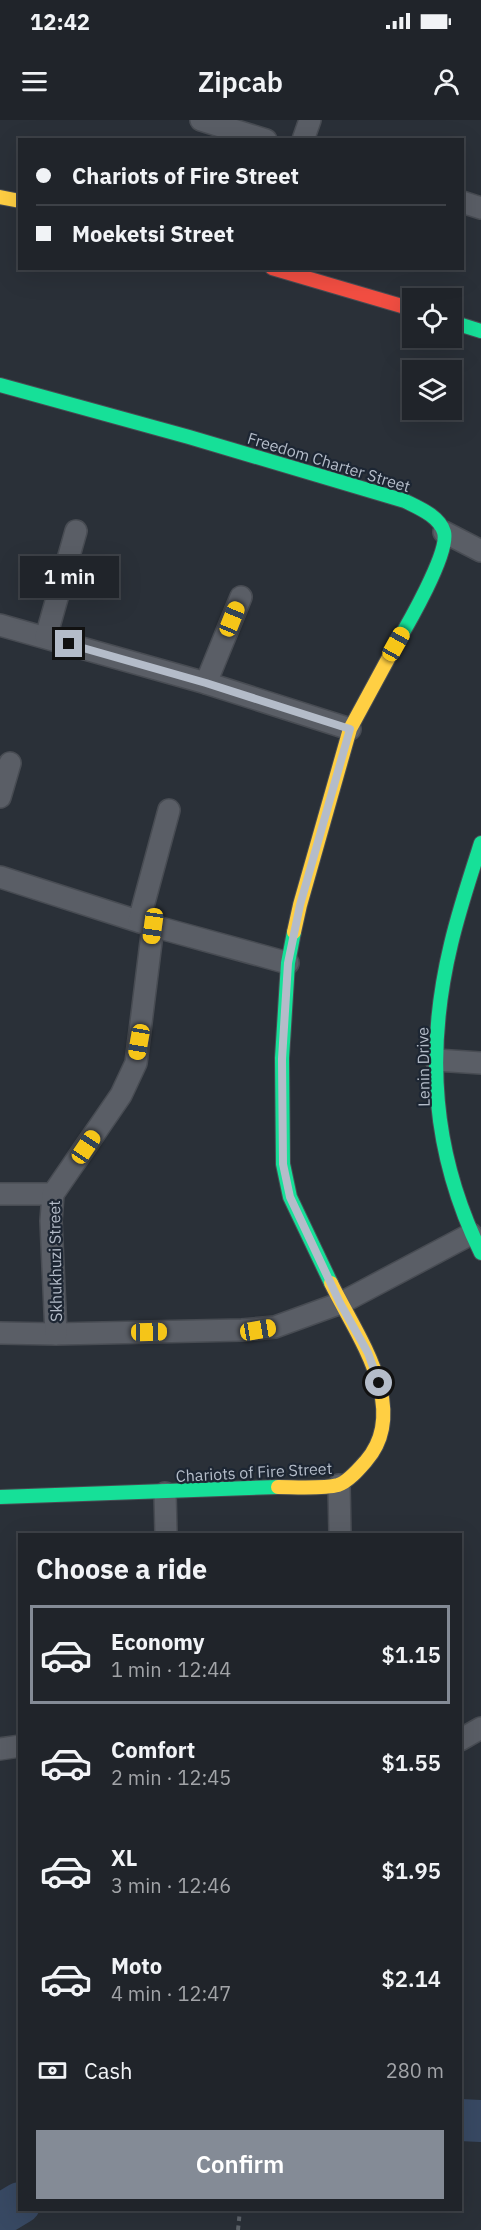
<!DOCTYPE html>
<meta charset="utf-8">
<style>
:root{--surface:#20242a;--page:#282c32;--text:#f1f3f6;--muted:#a2a4a8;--line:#3d4147;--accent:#848b96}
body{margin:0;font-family:"IBM Plex Sans",sans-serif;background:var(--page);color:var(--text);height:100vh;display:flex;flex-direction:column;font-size:22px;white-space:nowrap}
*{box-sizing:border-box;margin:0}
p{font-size:20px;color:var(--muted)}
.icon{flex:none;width:33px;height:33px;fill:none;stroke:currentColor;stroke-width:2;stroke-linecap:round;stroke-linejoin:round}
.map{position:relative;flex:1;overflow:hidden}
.sheet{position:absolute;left:18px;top:1413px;width:444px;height:678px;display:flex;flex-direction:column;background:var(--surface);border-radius:0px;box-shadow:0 6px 24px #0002,0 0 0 2px var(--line)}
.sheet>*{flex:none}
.banner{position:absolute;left:18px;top:18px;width:446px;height:132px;border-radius:0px;box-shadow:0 6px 24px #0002,0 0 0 2px var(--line);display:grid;align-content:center;height:132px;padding:0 18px;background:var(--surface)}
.buttons{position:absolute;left:402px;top:168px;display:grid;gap:12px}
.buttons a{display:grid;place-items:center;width:60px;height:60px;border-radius:0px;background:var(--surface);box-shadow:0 6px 24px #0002,0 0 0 2px var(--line);font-size:30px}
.end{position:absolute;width:27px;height:27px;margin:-14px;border:8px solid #b4bcc9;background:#111;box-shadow:0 0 0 3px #111}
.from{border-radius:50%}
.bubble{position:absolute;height:42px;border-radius:0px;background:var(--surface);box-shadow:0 6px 24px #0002,0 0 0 2px var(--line);font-size:20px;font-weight:600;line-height:42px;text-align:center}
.car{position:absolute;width:18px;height:36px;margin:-18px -9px;border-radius:8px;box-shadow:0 0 4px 2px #0007;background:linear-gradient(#f5c518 24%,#345 0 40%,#f5c518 0 76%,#345 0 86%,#f5c518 0)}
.banner b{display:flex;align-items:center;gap:21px;height:57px;font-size:22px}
.banner b+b{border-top:2px solid var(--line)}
.banner i{width:15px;height:15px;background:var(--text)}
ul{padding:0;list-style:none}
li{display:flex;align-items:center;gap:18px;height:99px;margin:0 12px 9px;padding:0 6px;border:3px solid transparent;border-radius:0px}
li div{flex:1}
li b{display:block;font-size:22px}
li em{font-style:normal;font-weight:600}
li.on{border-color:var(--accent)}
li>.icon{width:54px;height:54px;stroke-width:1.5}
h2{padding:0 18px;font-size:27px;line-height:72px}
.pay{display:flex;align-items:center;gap:15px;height:66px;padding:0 18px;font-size:22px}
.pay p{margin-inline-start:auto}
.action{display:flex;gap:12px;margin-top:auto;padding:12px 18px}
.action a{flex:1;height:69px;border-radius:0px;background:var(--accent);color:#fff;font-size:24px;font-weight:600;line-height:69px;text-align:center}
.status{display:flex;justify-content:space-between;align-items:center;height:42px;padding:0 30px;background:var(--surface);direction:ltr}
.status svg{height:16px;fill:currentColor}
header{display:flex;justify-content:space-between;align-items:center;height:78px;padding:0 18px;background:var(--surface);font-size:27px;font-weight:600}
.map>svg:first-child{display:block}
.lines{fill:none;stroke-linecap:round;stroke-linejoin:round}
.river{stroke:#384963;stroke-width:42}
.street-casing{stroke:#484c53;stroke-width:24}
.fast-casing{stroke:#484c53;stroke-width:16}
.slow-casing{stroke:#484c53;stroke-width:16}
.jam-casing{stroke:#484c53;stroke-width:16}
.path{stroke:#5d636a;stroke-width:4;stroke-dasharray:4.5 4.5;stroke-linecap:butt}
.street{stroke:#5a5e66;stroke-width:21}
.fast{stroke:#16e098;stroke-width:14}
.slow{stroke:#ffcf43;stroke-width:14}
.jam{stroke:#f24e42;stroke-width:14}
.route{stroke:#b4bcc9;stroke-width:8}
.labels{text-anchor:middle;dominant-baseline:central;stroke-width:4.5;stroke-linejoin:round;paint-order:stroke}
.street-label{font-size:16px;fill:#b4bcc9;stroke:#1d2633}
</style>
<div class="status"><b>12:42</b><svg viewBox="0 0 49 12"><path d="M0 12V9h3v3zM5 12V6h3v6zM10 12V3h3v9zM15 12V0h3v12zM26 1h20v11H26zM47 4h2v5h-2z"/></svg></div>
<header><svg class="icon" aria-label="menu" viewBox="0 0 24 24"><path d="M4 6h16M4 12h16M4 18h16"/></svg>Zipcab<svg class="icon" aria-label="person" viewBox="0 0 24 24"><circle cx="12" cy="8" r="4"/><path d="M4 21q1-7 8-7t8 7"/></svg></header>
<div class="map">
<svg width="481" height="2110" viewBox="0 0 481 2110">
<rect width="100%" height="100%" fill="#2a3038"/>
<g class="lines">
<g class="river">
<polyline points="460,2000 481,2001"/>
<polyline points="0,2095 20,2083"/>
</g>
<g class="street-casing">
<g id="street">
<polyline points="201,0 266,20"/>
<polyline points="303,20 310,0"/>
<polyline points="462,82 481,88"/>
<polyline points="444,412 481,431"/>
<polyline points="0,505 206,563 350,609"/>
<polyline points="46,517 76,411"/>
<polyline points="206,563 241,477"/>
<polyline points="0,677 10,643"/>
<polyline points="0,757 153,806 288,843"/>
<polyline points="139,801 169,690"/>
<polyline points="436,940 481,943"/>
<polyline points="0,1074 53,1074"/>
<polyline points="0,1213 56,1214 242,1210 275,1207 341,1183 471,1114"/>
<polyline points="56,1214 51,1101 53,1074 121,975 136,943 153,806"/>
<polyline points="339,1365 340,1414"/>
<polyline points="165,1373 166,1414"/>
<polyline points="460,1620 481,1608"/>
<polyline points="0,1629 20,1626"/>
</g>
</g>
<g class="fast-casing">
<g id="fast">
<polyline points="452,202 481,211"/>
<path d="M0,265L189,317L405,381C419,388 439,396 444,412C450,432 407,506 395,526"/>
<path d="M481,723C470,757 459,790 451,824C425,932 432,1033 481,1133"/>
<polyline points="294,812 288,843 282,938 283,1044 290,1077 331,1163"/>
<polyline points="0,1377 278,1367"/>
</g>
</g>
<g class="slow-casing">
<g id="slow">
<polyline points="0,77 20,81"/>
<polyline points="294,812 300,785 350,609 395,526"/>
<path d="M278,1367C294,1367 323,1369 338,1365C348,1362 359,1349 366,1341C412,1288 355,1213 331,1163"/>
</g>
</g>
<g class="jam-casing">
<polyline id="jam" points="272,148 412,189"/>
</g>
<polyline class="path" points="238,2110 240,2090"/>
<use href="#street" class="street"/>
<use href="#fast" class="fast"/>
<use href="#slow" class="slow"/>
<use href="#jam" class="jam"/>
</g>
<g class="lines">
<polyline class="route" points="69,524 206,563 350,609 300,785 288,843 282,939 283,1044 290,1077 340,1183 368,1233 379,1263"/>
</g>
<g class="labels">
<g class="street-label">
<text transform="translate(329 342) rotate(17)">Freedom Charter Street</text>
<text transform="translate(423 947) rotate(-91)">Lenin Drive</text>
<text transform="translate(55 1141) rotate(-91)">Skhukhuzi Street</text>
<text transform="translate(254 1352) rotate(-3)">Chariots of Fire Street</text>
</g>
</g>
</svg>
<div class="buttons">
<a><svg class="icon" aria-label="locate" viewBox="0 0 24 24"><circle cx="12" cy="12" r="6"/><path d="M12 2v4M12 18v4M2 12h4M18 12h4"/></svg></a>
<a><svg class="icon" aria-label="layers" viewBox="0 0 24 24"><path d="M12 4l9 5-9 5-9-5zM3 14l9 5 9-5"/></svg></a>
</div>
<i class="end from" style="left:379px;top:1263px"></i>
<i class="end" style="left:69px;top:524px"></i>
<div class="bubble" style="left:20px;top:436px;width:99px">1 min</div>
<i class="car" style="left:232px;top:499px;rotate:22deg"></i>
<i class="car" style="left:396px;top:524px;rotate:29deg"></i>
<i class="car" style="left:153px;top:806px;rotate:188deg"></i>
<i class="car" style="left:139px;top:922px;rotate:190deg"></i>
<i class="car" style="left:86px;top:1027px;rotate:34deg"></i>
<i class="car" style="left:258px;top:1210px;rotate:80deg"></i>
<i class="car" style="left:149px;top:1212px;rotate:89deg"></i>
<div class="banner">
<b><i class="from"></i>Chariots of Fire Street</b>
<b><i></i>Moeketsi Street</b>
</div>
<section class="sheet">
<h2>Choose a ride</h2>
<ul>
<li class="on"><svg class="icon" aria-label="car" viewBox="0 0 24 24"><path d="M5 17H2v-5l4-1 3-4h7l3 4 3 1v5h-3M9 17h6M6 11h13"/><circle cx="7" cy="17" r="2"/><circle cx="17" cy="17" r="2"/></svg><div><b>Economy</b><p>1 min · 12:44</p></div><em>$1.15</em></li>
<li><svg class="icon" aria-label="car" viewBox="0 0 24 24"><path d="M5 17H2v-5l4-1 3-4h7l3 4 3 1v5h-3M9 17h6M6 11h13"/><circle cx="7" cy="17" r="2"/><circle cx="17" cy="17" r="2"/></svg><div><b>Comfort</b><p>2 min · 12:45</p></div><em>$1.55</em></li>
<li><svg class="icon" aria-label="car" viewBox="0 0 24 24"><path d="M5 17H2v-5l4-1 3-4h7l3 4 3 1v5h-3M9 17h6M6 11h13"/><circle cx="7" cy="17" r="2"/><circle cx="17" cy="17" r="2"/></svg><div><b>XL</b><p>3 min · 12:46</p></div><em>$1.95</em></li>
<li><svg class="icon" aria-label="car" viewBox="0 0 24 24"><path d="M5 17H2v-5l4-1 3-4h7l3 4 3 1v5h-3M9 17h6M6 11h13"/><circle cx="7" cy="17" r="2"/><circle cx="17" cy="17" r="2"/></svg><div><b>Moto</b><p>4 min · 12:47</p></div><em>$2.14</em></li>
</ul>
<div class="pay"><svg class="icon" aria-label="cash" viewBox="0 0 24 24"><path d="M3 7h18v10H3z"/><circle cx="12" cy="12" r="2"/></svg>Cash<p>280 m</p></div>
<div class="action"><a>Confirm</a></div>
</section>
</div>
